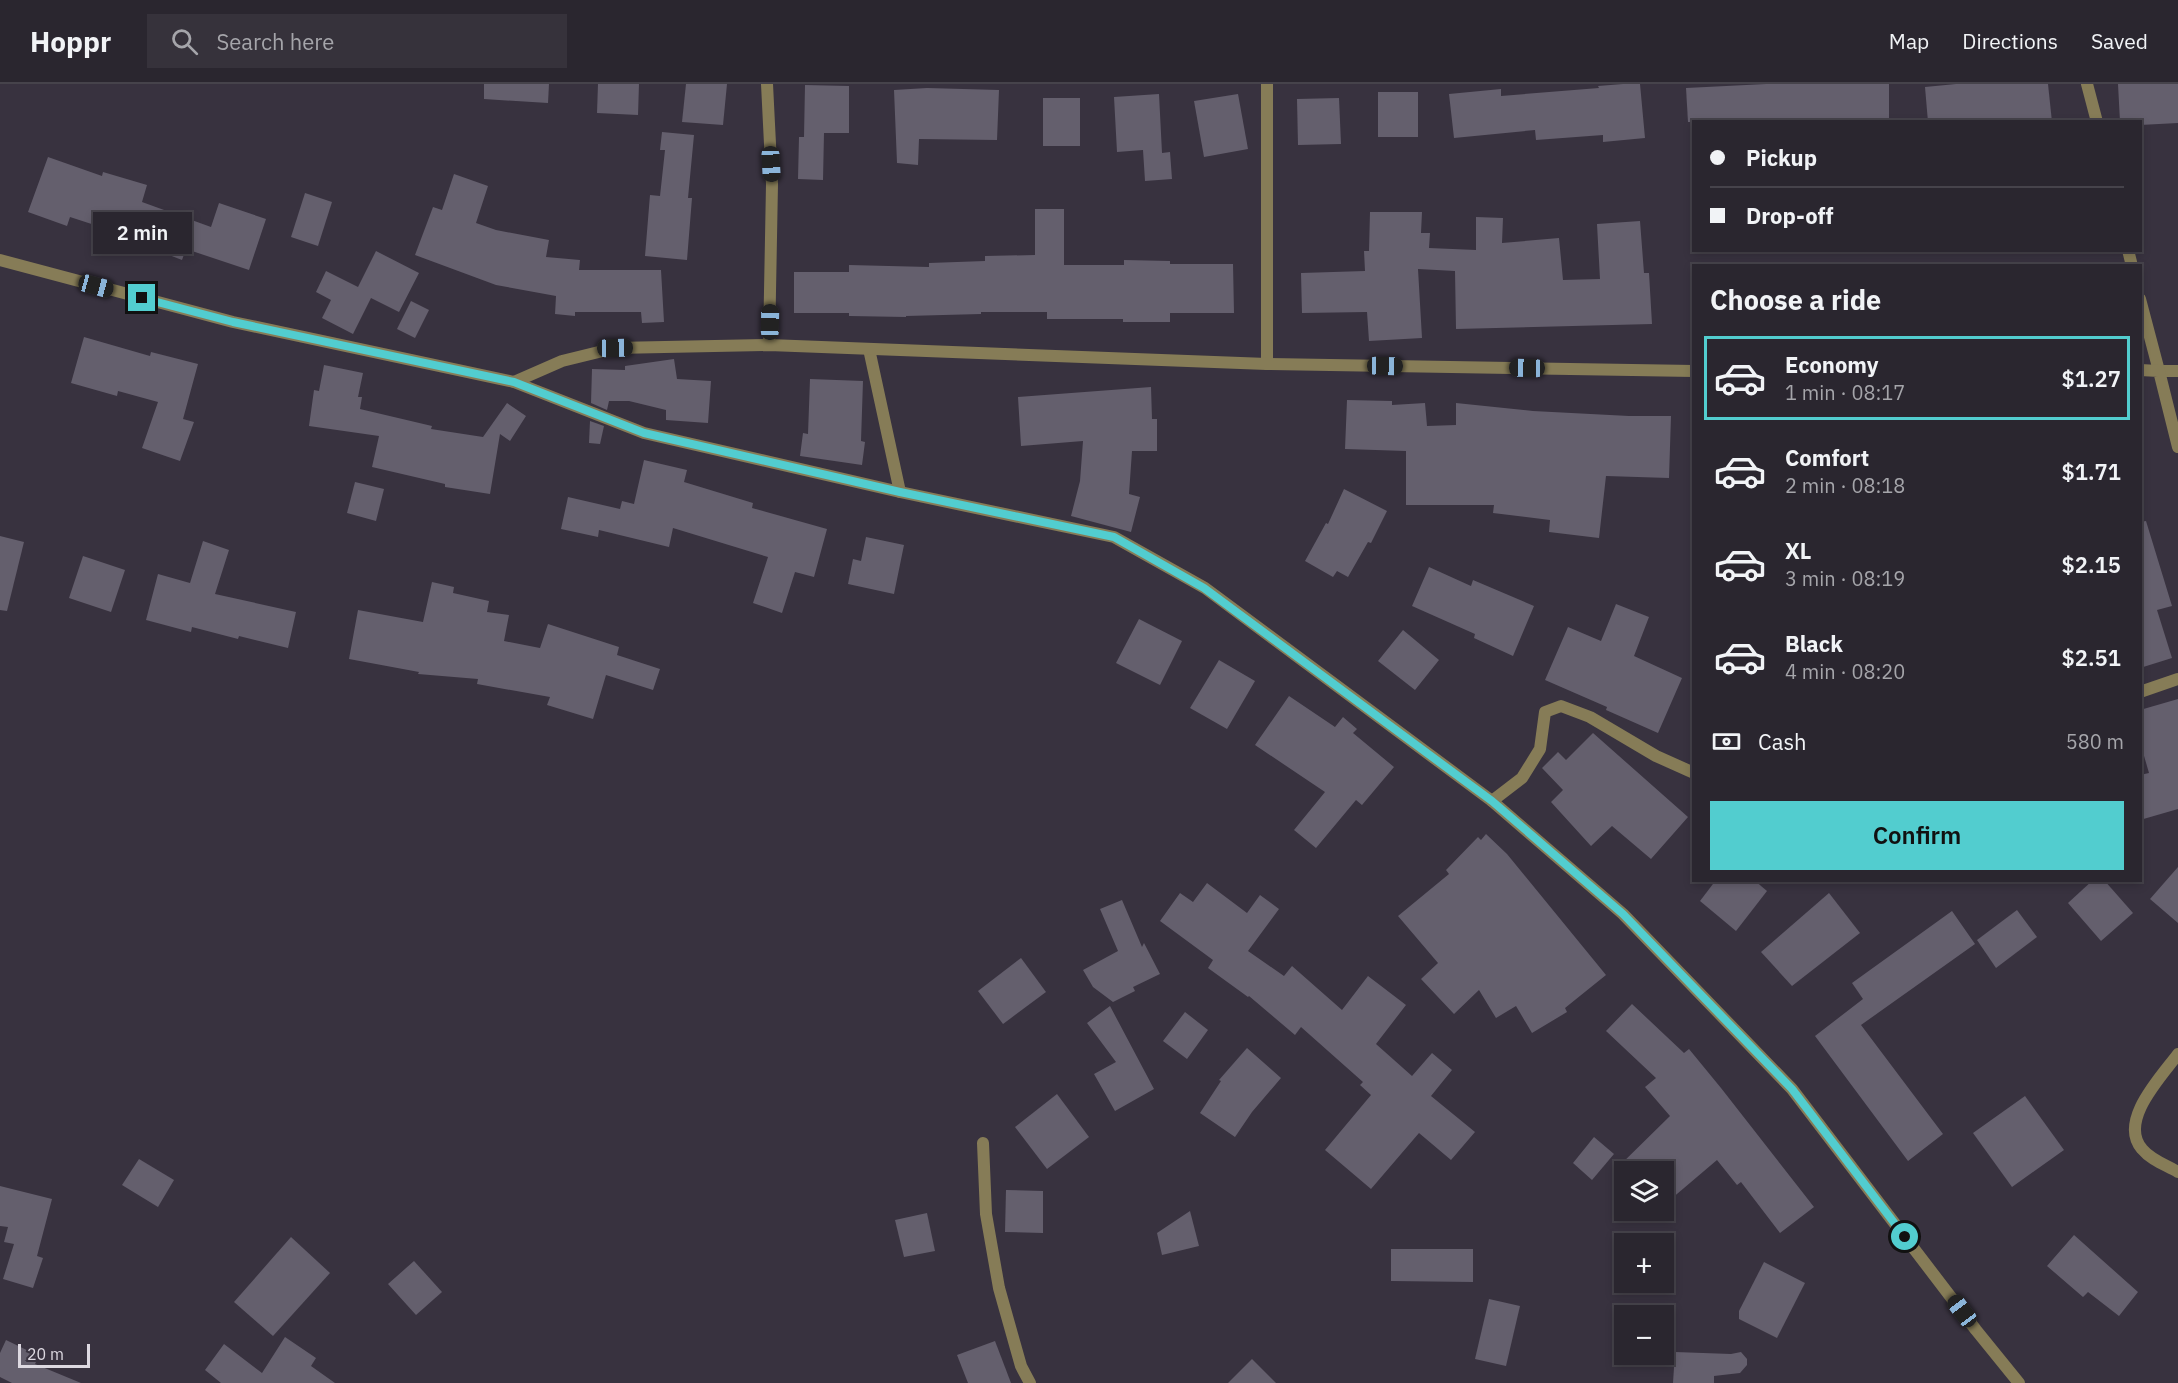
<!DOCTYPE html>
<meta charset="utf-8">
<style>
:root{--surface:#2a262f;--page:#36323b;--text:#f1f3f6;--muted:#a5a5aa;--line:#46434b;--accent:#52cdcf}
body{margin:0;font-family:"IBM Plex Sans",sans-serif;background:var(--page);color:var(--text);height:100vh;display:flex;flex-direction:column;font-size:22px;white-space:nowrap}
*{box-sizing:border-box;margin:0}
p{font-size:20px;color:var(--muted)}
.icon{flex:none;width:33px;height:33px;fill:none;stroke:currentColor;stroke-width:2;stroke-linecap:round;stroke-linejoin:round}
.map{position:relative;flex:1;overflow:hidden}
.sheet{position:absolute;left:1692px;top:180px;width:450px;height:618px;display:flex;flex-direction:column;background:var(--surface);border-radius:0px;box-shadow:0 3px 9px #0003,0 0 0 2px var(--line)}
.sheet>*{flex:none}
.banner{position:absolute;left:1692px;top:36px;width:450px;height:132px;border-radius:0px;box-shadow:0 3px 9px #0003,0 0 0 2px var(--line);display:grid;align-content:center;height:132px;padding:0 18px;background:var(--surface)}
.fabs{position:absolute;left:1614px;top:1077px;display:grid;gap:12px}
.fabs a{display:grid;place-items:center;width:60px;height:60px;border-radius:0px;background:var(--surface);box-shadow:0 3px 9px #0003,0 0 0 2px var(--line);font-size:30px}
.scale{position:absolute;left:18px;bottom:15px;width:72px;box-sizing:border-box;padding-left:6px;border:3px solid #ddd9e1;border-top:0;font-size:16px;line-height:21px;white-space:nowrap;color:#ddd9e1;-webkit-text-stroke:4px #38323f;paint-order:stroke}
.end{position:absolute;width:27px;height:27px;margin:-14px;border:8px solid #52cdcf;background:#111;box-shadow:0 0 0 3px #111}
.from{border-radius:50%}
.bubble{position:absolute;height:42px;border-radius:0px;background:var(--surface);box-shadow:0 3px 9px #0003,0 0 0 2px var(--line);font-size:20px;font-weight:600;line-height:42px;text-align:center}
.car{position:absolute;width:18px;height:36px;margin:-18px -9px;border-radius:8px;box-shadow:0 0 4px 2px #0007;background:linear-gradient(#222 24%,#8ab4d8 0 40%,#222 0 76%,#8ab4d8 0 86%,#222 0)}
.banner b{display:flex;align-items:center;gap:21px;height:57px;font-size:22px}
.banner b+b{border-top:2px solid var(--line)}
.banner i{width:15px;height:15px;background:var(--text)}
ul{padding:0;list-style:none}
li{display:flex;align-items:center;gap:18px;height:84px;margin:0 12px 9px;padding:0 6px;border:3px solid transparent;border-radius:0px}
li div{flex:1}
li b{display:block;font-size:22px}
li em{font-style:normal;font-weight:600}
li.selected{border-color:var(--accent)}
li>.icon{width:54px;height:54px;stroke-width:1.5}
h2{padding:0 18px;font-size:27px;line-height:72px}
.pay{display:flex;align-items:center;gap:15px;height:66px;padding:0 18px;font-size:22px}
.pay p{margin-inline-start:auto}
.primary-button{display:flex;gap:12px;margin-top:auto;padding:12px 18px}
.primary-button a{flex:1;height:69px;border-radius:0px;background:var(--accent);color:#111;font-size:24px;font-weight:600;line-height:69px;text-align:center}
header{display:flex;align-items:center;gap:36px;box-sizing:border-box;height:84px;padding:0 30px;background:var(--surface);border-bottom:2px solid var(--line)}
header strong{font-size:28px}
nav{display:flex;gap:33px;margin-inline-start:auto;font-size:21px}
.search{width:420px;height:54px;background:var(--page);display:flex;align-items:center;gap:15px;box-sizing:border-box;padding:0 21px;border-radius:0px;color:var(--muted);font-size:22px}
.map>svg:first-child{display:block}
.building{fill:#645f6d}
.lines{fill:none;stroke-linecap:round;stroke-linejoin:round}
.minor{stroke:#867c57;stroke-width:12}
.tertiary{stroke:#867c57;stroke-width:12}
.route{stroke:#52cdcf;stroke-width:8}
</style>
<header>
<strong>Hoppr</strong>
<div class="search"><svg class="icon" aria-label="search" viewBox="0 0 24 24"><circle cx="10" cy="10" r="6"/><path d="M15 15l6 6"/></svg>Search here</div>
<nav><a>Map</a><a>Directions</a><a>Saved</a></nav>
</header>
<div class="map">
<svg width="2178" height="1299" viewBox="0 0 2178 1299">
<rect width="100%" height="100%" fill="#38323f"/>
<g class="building">
<polygon points="484,0 549,0 548,19 484,15"/>
<polygon points="598,0 639,0 638,31 597,29"/>
<polygon points="686,0 727,0 723,41 682,38"/>
<polygon points="1623,0 1640,0 1645,54 1603,58 1603,51 1536,56 1535,46 1454,54 1449,10 1501,5 1501,12 1599,4 1598,2"/>
<polygon points="1766,0 1889,0 1889,38 1688,38 1686,4"/>
<polygon points="1956,0 2048,0 2052,38 1928,38 1925,3"/>
<polygon points="2118,0 2178,0 2178,39 2140,41 2140,38 2120,38"/>
<polygon points="805,1 849,2 849,49 824,49 823,96 798,95 799,53 804,53"/>
<polygon points="927,4 999,6 997,56 919,55 918,81 897,79 894,6"/>
<rect x="1378" y="8" width="40" height="45"/>
<polygon points="1159,10 1162,69 1170,68 1172,95 1145,97 1143,66 1117,68 1114,13"/>
<polygon points="1238,10 1248,65 1204,73 1194,17"/>
<rect x="1043" y="14" width="37" height="48"/>
<polygon points="1339,14 1341,60 1298,61 1297,15"/>
<polygon points="662,48 694,51 688,114 692,114 687,176 645,172 650,111 660,112 665,66 660,66"/>
<polygon points="48,73 102,92 103,88 147,101 142,118 211,143 219,119 266,135 249,186 186,165 182,176 146,162 147,158 70,133 67,142 28,128"/>
<polygon points="454,90 488,102 476,139 496,146 549,156 546,173 580,176 579,186 661,186 664,238 642,239 641,228 575,228 575,232 555,230 556,212 496,201 415,171 433,123 442,126"/>
<polygon points="305,109 332,118 318,162 291,153"/>
<polygon points="1035,125 1064,125 1064,181 1124,181 1124,176 1170,177 1170,180 1233,180 1234,229 1170,229 1170,238 1123,238 1123,235 1047,235 1047,228 981,228 981,230 906,232 906,233 849,232 849,229 794,229 794,188 849,188 849,181 929,183 929,179 985,177 985,172 1035,171"/>
<polygon points="1370,128 1422,128 1421,149 1430,149 1429,164 1476,166 1476,133 1503,134 1502,159 1559,154 1563,196 1600,195 1597,140 1640,137 1644,189 1649,189 1652,240 1456,245 1455,187 1418,185 1422,254 1369,257 1367,228 1302,229 1301,189 1365,187 1364,167 1369,167"/>
<polygon points="376,167 419,189 399,228 371,214 353,250 322,234 331,216 316,208 326,187 358,203"/>
<polygon points="411,217 429,226 415,254 397,245"/>
<polygon points="84,253 150,272 151,268 198,280 183,335 194,338 180,377 142,364 158,318 118,307 117,312 71,299"/>
<polygon points="674,275 677,295 711,297 708,339 666,336 666,326 629,317 609,317 607,326 591,319 592,285 625,286 625,282"/>
<polygon points="324,281 363,289 358,313 362,313 360,325 432,342 431,345 483,353 507,319 526,332 510,357 500,350 490,410 445,403 445,400 372,383 379,352 309,342 314,306 319,307"/>
<polygon points="810,295 863,297 861,357 865,358 862,381 800,372 803,349 808,350"/>
<polygon points="1151,303 1152,335 1157,335 1157,367 1132,367 1129,410 1140,413 1131,448 1071,432 1080,397 1083,357 1021,362 1018,313"/>
<polygon points="1347,316 1392,317 1392,321 1425,319 1427,342 1456,341 1456,319 1533,327 1629,332 1671,332 1669,394 1606,392 1599,454 1549,448 1550,436 1493,429 1494,421 1406,421 1406,367 1345,365"/>
<polygon points="590,337 604,342 600,360 589,359"/>
<polygon points="644,376 687,386 684,398 753,419 752,424 827,445 814,493 795,488 782,529 753,519 768,473 673,444 669,463 599,446 598,453 561,445 568,413 620,425 622,417 634,420"/>
<polygon points="355,398 384,405 376,437 347,429"/>
<polygon points="1344,405 1387,427 1371,459 1368,458 1348,493 1337,487 1333,493 1305,477 1326,439 1328,440"/>
<polygon points="2146,437 2172,522 2157,526 2172,574 2140,584 2140,438"/>
<polygon points="0,452 24,458 7,527 0,526"/>
<polygon points="866,453 904,461 894,510 848,500 853,475 861,477"/>
<polygon points="203,457 229,466 215,510 296,528 288,564 239,552 238,555 192,543 191,548 146,536 158,490 190,499"/>
<polygon points="83,472 125,486 111,528 69,514"/>
<polygon points="1429,483 1471,502 1473,496 1534,522 1513,572 1474,554 1475,550 1412,522"/>
<polygon points="432,498 454,503 453,509 489,517 487,528 509,531 504,557 540,564 548,540 619,563 617,571 660,585 653,606 606,591 593,635 547,621 550,613 477,600 478,595 418,590 419,588 349,575 358,526 423,538"/>
<polygon points="1616,520 1649,533 1634,572 1682,594 1658,649 1606,626 1607,623 1545,596 1568,543 1601,557"/>
<polygon points="1139,535 1182,557 1160,601 1116,579"/>
<polygon points="1403,546 1439,576 1415,606 1378,577"/>
<polygon points="1219,576 1255,597 1227,645 1190,624"/>
<polygon points="1289,612 1335,643 1343,633 1357,645 1353,649 1394,683 1362,721 1356,716 1316,764 1294,746 1325,708 1255,661"/>
<polygon points="2178,615 2178,725 2140,736 2140,691 2149,689 2140,658 2140,626"/>
<polygon points="1593,649 1688,733 1651,775 1612,742 1591,762 1551,718 1563,706 1542,684 1558,668 1566,676"/>
<polygon points="1486,750 1507,770 1606,891 1565,924 1567,928 1532,949 1516,922 1496,934 1479,906 1454,930 1421,895 1438,879 1398,832 1449,790 1446,786 1478,753 1481,756"/>
<polygon points="2178,783 2178,839 2150,815"/>
<polygon points="1716,796 1754,796 1767,807 1736,847 1700,817"/>
<polygon points="2093,796 2104,796 2133,829 2101,857 2068,819"/>
<polygon points="1207,799 1247,829 1260,811 1279,825 1248,867 1284,892 1292,882 1342,926 1368,892 1406,921 1376,960 1412,992 1432,969 1452,986 1431,1012 1475,1048 1451,1076 1419,1049 1371,1105 1325,1066 1371,1011 1360,1001 1363,998 1301,943 1295,951 1249,912 1248,913 1208,884 1213,876 1160,837 1180,809 1193,818"/>
<polygon points="1829,809 1860,849 1792,902 1761,868"/>
<polygon points="1122,816 1142,863 1144,859 1160,890 1133,903 1135,907 1113,918 1093,903 1083,886 1118,867 1100,825"/>
<polygon points="2017,826 2037,853 1996,884 1977,856"/>
<polygon points="1952,827 1975,860 1861,941 1943,1050 1908,1077 1815,952 1863,915 1852,899"/>
<polygon points="1021,874 1046,908 1003,940 978,907"/>
<polygon points="1632,920 1684,969 1689,965 1721,1004 1814,1123 1780,1149 1741,1098 1737,1101 1717,1076 1664,1121 1664,1088 1613,1088 1670,1032 1645,1003 1656,994 1606,947"/>
<polygon points="1110,922 1154,1005 1115,1027 1094,990 1116,978 1087,939"/>
<polygon points="1185,928 1208,946 1187,975 1163,957"/>
<polygon points="1247,964 1281,994 1252,1028 1235,1053 1200,1029 1221,997 1219,996"/>
<polygon points="1057,1010 1089,1053 1047,1085 1015,1043"/>
<polygon points="2025,1012 2064,1066 2012,1103 1973,1049"/>
<polygon points="1594,1053 1614,1070 1592,1096 1573,1079"/>
<polygon points="139,1075 174,1096 158,1123 122,1101"/>
<polygon points="0,1102 52,1115 37,1172 43,1174 33,1204 3,1195 14,1160 4,1158 8,1143 0,1142"/>
<polygon points="1006,1106 1043,1107 1043,1149 1005,1148"/>
<polygon points="1190,1127 1199,1162 1162,1171 1157,1149"/>
<polygon points="927,1129 935,1167 904,1173 895,1136"/>
<polygon points="2074,1151 2138,1208 2119,1232 2088,1208 2083,1213 2047,1182"/>
<polygon points="291,1153 330,1189 273,1252 234,1218"/>
<polygon points="1391,1165 1473,1165 1473,1198 1391,1197"/>
<polygon points="414,1177 442,1208 416,1231 388,1200"/>
<polygon points="1764,1178 1805,1199 1777,1254 1739,1235 1739,1227"/>
<polygon points="1489,1215 1520,1222 1506,1282 1475,1275"/>
<polygon points="285,1253 316,1274 311,1282 335,1299 221,1299 205,1286 224,1260 262,1289"/>
<polygon points="6,1256 39,1272 35,1280 81,1299 12,1299 0,1293 0,1269"/>
<polygon points="995,1257 1011,1299 968,1299 957,1271"/>
<polygon points="1675,1268 1731,1270 1741,1268 1747,1275 1747,1281 1740,1289 1714,1292 1714,1299 1673,1299"/>
<polygon points="1252,1275 1276,1299 1228,1299"/>
</g>
<g class="lines">
<g class="minor">
<polyline points="767,0 772,100 769,261"/>
<polyline points="1267,0 1267,280"/>
<polyline points="869,265 900,408"/>
<polyline points="2159,287 2178,287"/>
<polyline points="514,298 644,349 900,408 1114,453 1205,504 1492,717 1623,830 1792,1005 1976,1246 2019,1299"/>
<polyline points="2140,608 2178,595"/>
<polyline points="1492,717 1522,694 1540,665 1545,628 1561,622 1590,633 1656,672 1694,689"/>
<polyline points="983,1059 986,1130 999,1204 1021,1282 1030,1299"/>
</g>
<g class="tertiary">
<polyline points="2087,0 2097,38"/>
<polyline points="2128,166 2132,182"/>
<polyline points="0,176 233,238 514,298 562,277 615,264 769,261 1267,280 1694,287"/>
<polyline points="2140,215 2159,287"/>
<polyline points="2140,286 2159,287 2178,363"/>
<path d="M2178,970C2161,993 2118,1037 2142,1065C2151,1076 2166,1081 2178,1088"/>
</g>
</g>
<g class="lines">
<polyline class="route" points="142,214 233,238 514,298 644,349 900,408 1114,453 1204,504 1454,689 1492,717 1623,830 1792,1005 1905,1153"/>
</g>
</svg>
<div class="fabs">
<a><svg class="icon" aria-label="layers" viewBox="0 0 24 24"><path d="M12 4l9 5-9 5-9-5zM3 14l9 5 9-5"/></svg></a>
<a>+</a>
<a>−</a>
</div>
<div class="scale">20 m</div>
<i class="end from" style="left:1905px;top:1153px"></i>
<i class="end" style="left:142px;top:214px"></i>
<div class="bubble" style="left:93px;top:128px;width:99px">2 min</div>
<i class="car" style="left:771px;top:80px;rotate:177deg"></i>
<i class="car" style="left:96px;top:202px;rotate:105deg"></i>
<i class="car" style="left:770px;top:238px;rotate:1deg"></i>
<i class="car" style="left:615px;top:264px;rotate:89deg"></i>
<i class="car" style="left:1385px;top:282px;rotate:91deg"></i>
<i class="car" style="left:1527px;top:284px;rotate:271deg"></i>
<i class="car" style="left:1962px;top:1227px;rotate:323deg"></i>
<div class="banner">
<b><i class="from"></i>Pickup</b>
<b><i></i>Drop-off</b>
</div>
<section class="sheet">
<h2>Choose a ride</h2>
<ul>
<li class="selected"><svg class="icon" aria-label="car" viewBox="0 0 24 24"><path d="M5 17H2v-5l4-1 3-4h7l3 4 3 1v5h-3M9 17h6M6 11h13"/><circle cx="7" cy="17" r="2"/><circle cx="17" cy="17" r="2"/></svg><div><b>Economy</b><p>1 min · 08:17</p></div><em>$1.27</em></li>
<li><svg class="icon" aria-label="car" viewBox="0 0 24 24"><path d="M5 17H2v-5l4-1 3-4h7l3 4 3 1v5h-3M9 17h6M6 11h13"/><circle cx="7" cy="17" r="2"/><circle cx="17" cy="17" r="2"/></svg><div><b>Comfort</b><p>2 min · 08:18</p></div><em>$1.71</em></li>
<li><svg class="icon" aria-label="car" viewBox="0 0 24 24"><path d="M5 17H2v-5l4-1 3-4h7l3 4 3 1v5h-3M9 17h6M6 11h13"/><circle cx="7" cy="17" r="2"/><circle cx="17" cy="17" r="2"/></svg><div><b>XL</b><p>3 min · 08:19</p></div><em>$2.15</em></li>
<li><svg class="icon" aria-label="car" viewBox="0 0 24 24"><path d="M5 17H2v-5l4-1 3-4h7l3 4 3 1v5h-3M9 17h6M6 11h13"/><circle cx="7" cy="17" r="2"/><circle cx="17" cy="17" r="2"/></svg><div><b>Black</b><p>4 min · 08:20</p></div><em>$2.51</em></li>
</ul>
<div class="pay"><svg class="icon" aria-label="cash" viewBox="0 0 24 24"><path d="M3 7h18v10H3z"/><circle cx="12" cy="12" r="2"/></svg>Cash<p>580 m</p></div>
<div class="primary-button"><a>Confirm</a></div>
</section>
</div>
